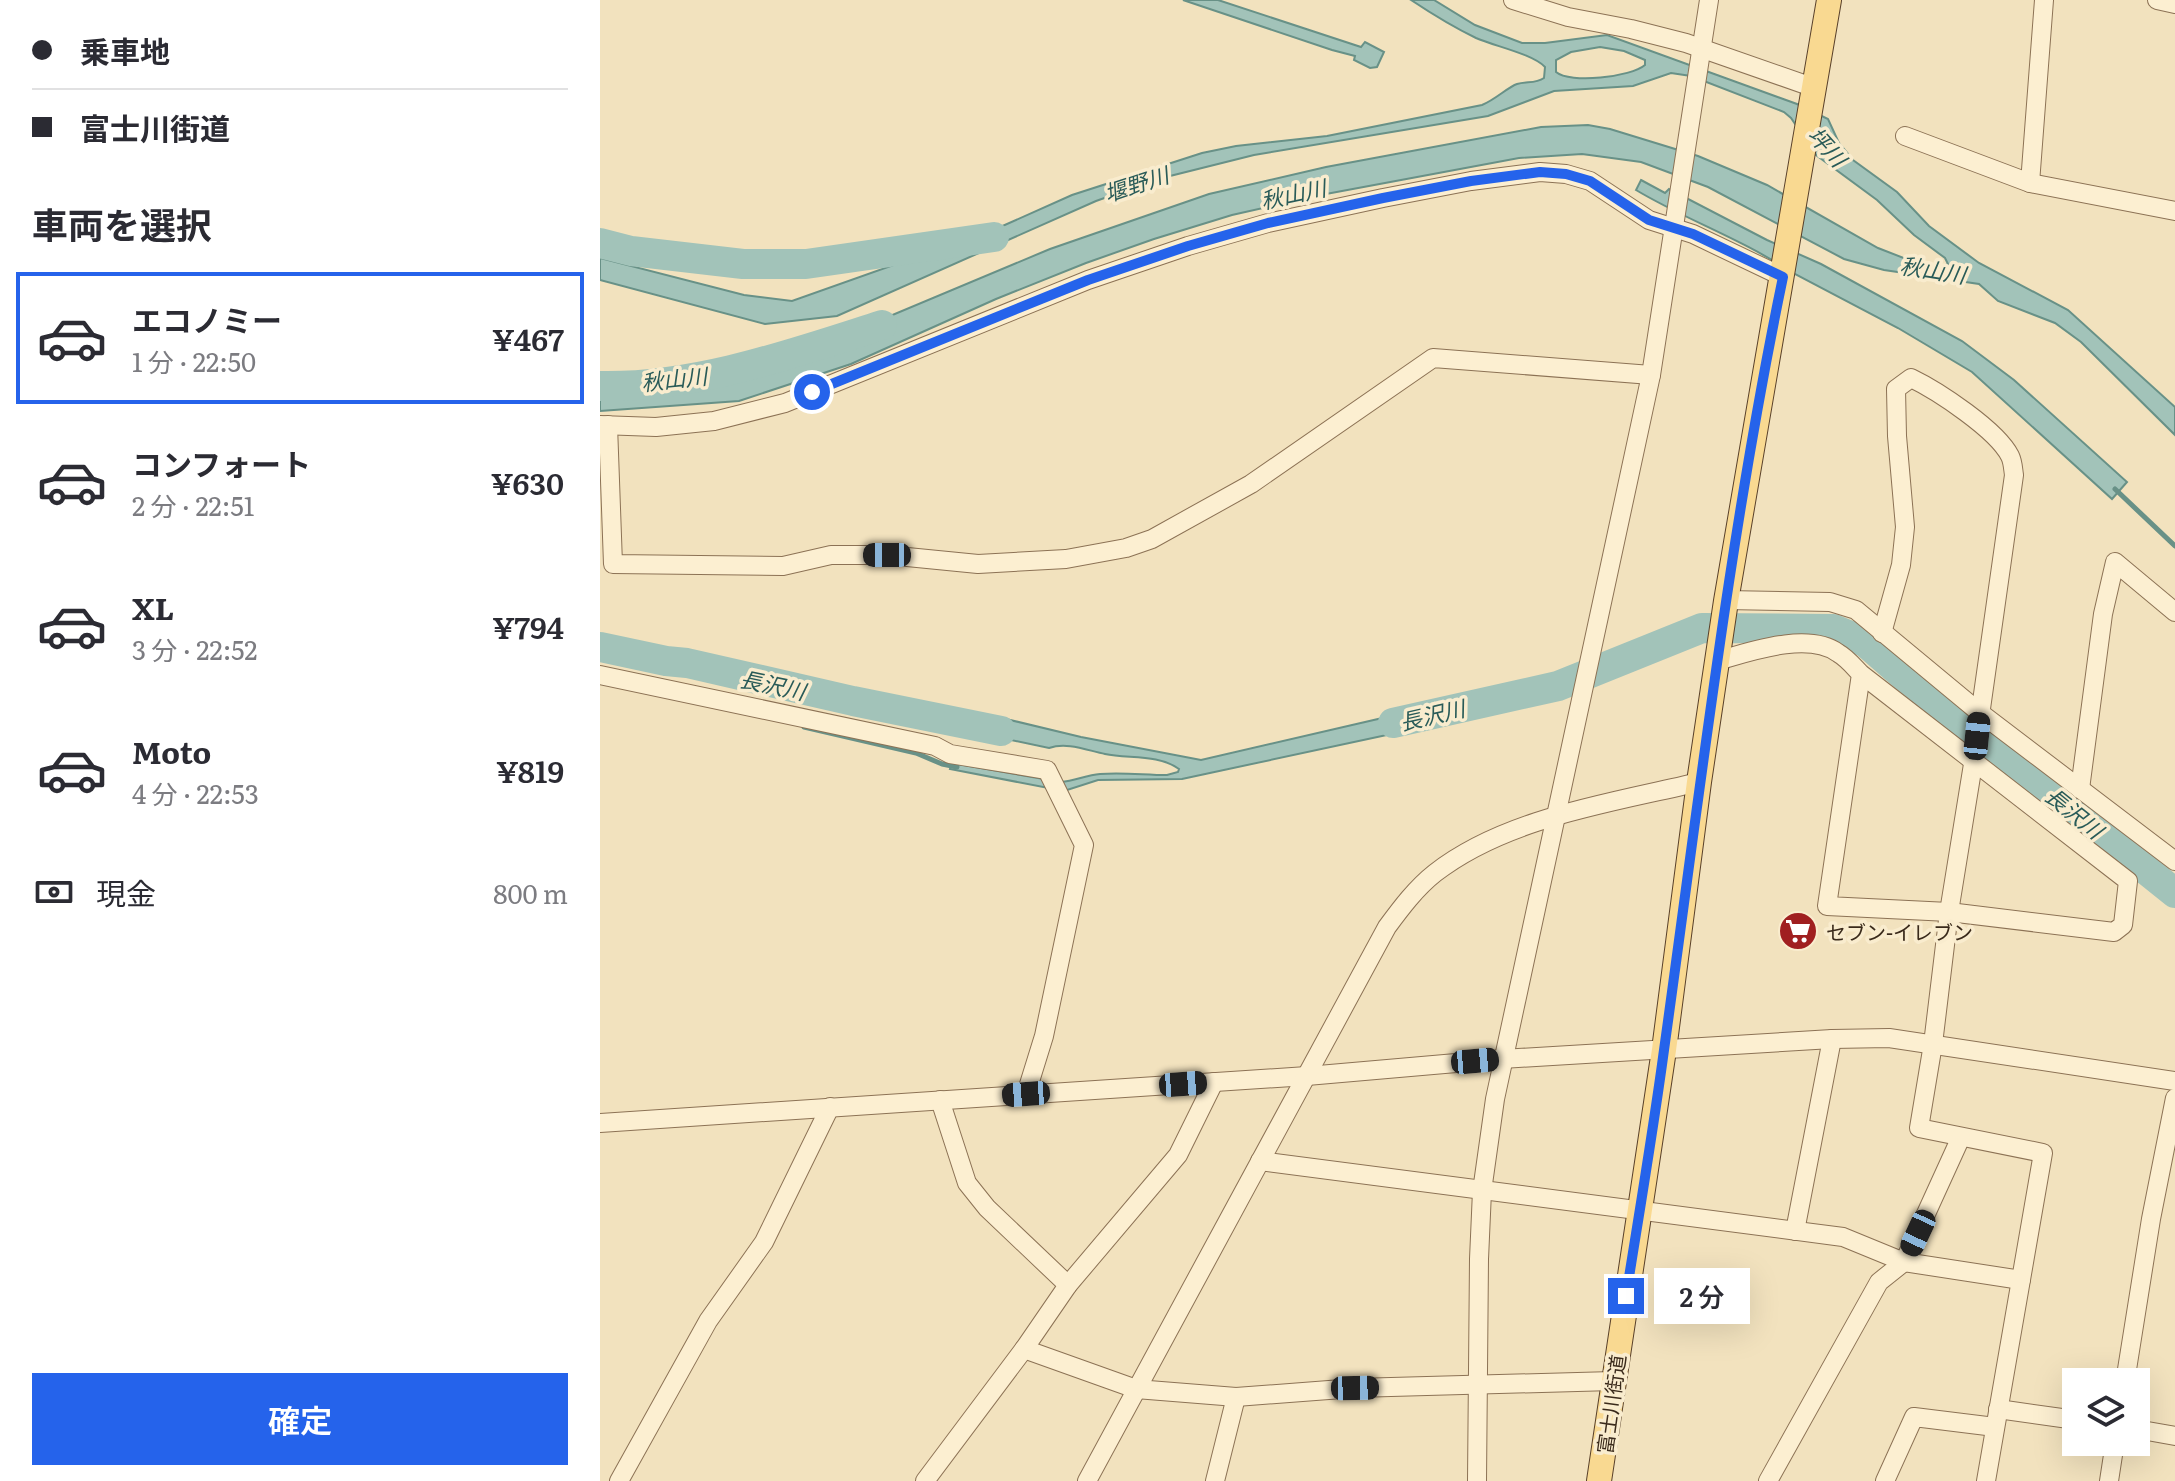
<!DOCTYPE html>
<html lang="ja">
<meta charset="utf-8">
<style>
:root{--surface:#fff;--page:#f2f2f3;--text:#2b2b33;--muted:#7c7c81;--line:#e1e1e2;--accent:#2563eb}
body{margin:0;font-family:Literata,"Noto Sans JP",serif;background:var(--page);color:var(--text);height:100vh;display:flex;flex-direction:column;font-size:30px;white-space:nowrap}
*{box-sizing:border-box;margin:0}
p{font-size:26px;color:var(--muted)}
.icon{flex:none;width:44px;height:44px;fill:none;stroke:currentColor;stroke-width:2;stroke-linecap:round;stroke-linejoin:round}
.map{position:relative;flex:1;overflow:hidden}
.details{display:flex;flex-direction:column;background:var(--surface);width:600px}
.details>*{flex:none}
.guide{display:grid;align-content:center;height:176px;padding:0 32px;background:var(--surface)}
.controls{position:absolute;left:1462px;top:1368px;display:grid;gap:16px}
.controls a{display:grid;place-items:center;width:88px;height:88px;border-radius:0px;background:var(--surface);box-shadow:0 8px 32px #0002;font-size:40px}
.end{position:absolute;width:36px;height:36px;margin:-18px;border:10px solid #2563eb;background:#fff;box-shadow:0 0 0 4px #fff}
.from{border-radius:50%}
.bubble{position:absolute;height:56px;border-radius:0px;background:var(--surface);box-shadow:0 8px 32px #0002;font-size:26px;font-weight:600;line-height:56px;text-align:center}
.car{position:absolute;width:24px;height:48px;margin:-24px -12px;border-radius:10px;box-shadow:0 0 6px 2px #0007;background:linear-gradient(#222 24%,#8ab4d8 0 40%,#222 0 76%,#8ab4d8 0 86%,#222 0)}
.guide b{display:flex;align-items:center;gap:28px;height:76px;font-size:30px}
.guide b+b{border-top:2px solid var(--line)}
.guide i{width:20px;height:20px;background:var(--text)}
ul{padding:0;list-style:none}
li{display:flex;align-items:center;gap:24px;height:132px;margin:0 16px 12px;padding:0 16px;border:4px solid transparent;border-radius:0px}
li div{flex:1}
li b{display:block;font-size:30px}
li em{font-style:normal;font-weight:600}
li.current{border-color:var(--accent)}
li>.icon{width:72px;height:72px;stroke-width:1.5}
h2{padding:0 32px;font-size:36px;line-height:96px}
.pay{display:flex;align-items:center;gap:20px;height:88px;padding:0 32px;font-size:30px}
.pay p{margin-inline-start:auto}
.primary-button{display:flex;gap:16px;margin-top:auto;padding:16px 32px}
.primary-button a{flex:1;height:92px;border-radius:0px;background:var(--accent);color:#fff;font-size:32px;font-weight:600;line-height:92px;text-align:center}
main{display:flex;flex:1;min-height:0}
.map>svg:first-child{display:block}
.water{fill:#a2c3b9;stroke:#689187;stroke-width:2;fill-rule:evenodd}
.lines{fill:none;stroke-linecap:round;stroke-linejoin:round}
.stream{stroke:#689187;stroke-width:5}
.river{stroke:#a2c3b9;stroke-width:30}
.minor-casing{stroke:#8c7255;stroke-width:20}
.major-casing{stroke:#59402a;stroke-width:26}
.minor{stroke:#fcefd1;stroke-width:18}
.major{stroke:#f9d991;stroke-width:24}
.route{stroke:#2563eb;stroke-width:10}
.labels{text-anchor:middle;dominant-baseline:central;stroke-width:7;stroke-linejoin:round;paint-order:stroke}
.poi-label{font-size:20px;fill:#3a2a1b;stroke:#f9ecce;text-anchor:start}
.street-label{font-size:20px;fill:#3a2a1b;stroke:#f9ecce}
.water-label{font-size:22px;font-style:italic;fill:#295b58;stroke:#f9ecce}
</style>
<main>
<section class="details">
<div class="guide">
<b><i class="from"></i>乗車地</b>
<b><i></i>富士川街道</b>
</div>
<h2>車両を選択</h2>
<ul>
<li class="current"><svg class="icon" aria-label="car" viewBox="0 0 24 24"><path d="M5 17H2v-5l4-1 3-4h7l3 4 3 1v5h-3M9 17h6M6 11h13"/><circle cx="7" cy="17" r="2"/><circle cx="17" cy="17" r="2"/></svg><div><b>エコノミー</b><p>1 分 · 22:50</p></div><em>¥467</em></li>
<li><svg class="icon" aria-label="car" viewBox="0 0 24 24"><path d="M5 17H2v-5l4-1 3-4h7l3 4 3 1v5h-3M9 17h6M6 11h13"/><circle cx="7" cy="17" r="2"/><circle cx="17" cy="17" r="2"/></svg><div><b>コンフォート</b><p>2 分 · 22:51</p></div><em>¥630</em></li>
<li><svg class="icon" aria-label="car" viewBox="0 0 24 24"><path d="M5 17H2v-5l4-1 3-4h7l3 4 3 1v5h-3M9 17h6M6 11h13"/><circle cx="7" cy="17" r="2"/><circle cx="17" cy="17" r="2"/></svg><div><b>XL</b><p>3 分 · 22:52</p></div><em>¥794</em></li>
<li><svg class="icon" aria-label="car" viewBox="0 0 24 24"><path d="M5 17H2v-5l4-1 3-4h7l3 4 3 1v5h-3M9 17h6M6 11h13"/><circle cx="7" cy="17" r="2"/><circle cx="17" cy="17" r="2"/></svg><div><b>Moto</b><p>4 分 · 22:53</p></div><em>¥819</em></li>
</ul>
<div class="pay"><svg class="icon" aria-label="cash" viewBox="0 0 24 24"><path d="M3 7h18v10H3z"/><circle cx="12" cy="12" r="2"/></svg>現金<p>800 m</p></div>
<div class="primary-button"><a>確定</a></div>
</section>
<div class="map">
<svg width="1575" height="1481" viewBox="0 0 1575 1481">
<rect width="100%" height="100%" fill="#f2e2be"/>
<g class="water">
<polygon points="583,0 618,0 761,47 765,42 784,52 777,67 770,68 754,60 755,56 732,50"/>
<path d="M811,0H834L875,25L922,43H945L1007,35L1197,104L1228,119L1239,143L1253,160L1297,192L1329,226L1379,263L1468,310L1575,407V435L1481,342L1455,323L1398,301L1379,284L1284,270L1244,259L1108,187L1041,162L982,154L919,158L726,194L632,215L554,239L486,263L396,299L251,364L139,401L0,411V394L149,375L450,249L609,194L726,167L941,127L988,125L1010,129L1098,156L1167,185L1278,248L1319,264L1342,267L1348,264L1345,258L1314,235L1277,200L1216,155L1191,118L1184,112L1091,76L1071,73L1033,86L954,91L888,116L654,155L558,179L496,201L237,316L165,324L0,280V258L144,295L192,301L398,228L472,195L602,153L636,146L727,136L882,105C895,100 908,87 917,84C927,81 935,84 944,78L945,67C933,54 894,46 876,38C853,27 832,14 811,0ZM1000,47L1024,51L1045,60V65C1031,77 970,84 956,72V60L971,52Z"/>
<path d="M1041,180L1065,193L1069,189L1167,240L1221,264L1362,341L1414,380L1527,482L1512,499L1372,372L1298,328L1191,272C1142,239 1086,220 1036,190Z"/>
<path d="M830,707L838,724L582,779L498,780L464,791L350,769L352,763L461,782C475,781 486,775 500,774C522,772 545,775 567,775L578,772L579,769C558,754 528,759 505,754C486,750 467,742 449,748L359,729L362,718L395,722L402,718L481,737L601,760Z"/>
</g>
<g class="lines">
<g class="stream">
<polyline points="1515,489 1575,546"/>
<polyline points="204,727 316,753 342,764 357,767"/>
</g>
<g class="river">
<polyline points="0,243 31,251 143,264 206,264 394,237"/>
<path d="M0,386C96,388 191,354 282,325"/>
<polyline points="0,647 66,661 87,663 253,701 401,731"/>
<polyline points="793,723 958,686 1102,628 1233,629 1265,642 1304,676 1575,893"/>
</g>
<g class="minor-casing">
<g id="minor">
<polyline points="913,0 968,17 1031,29 1086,43 1215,88"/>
<polyline points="1557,0 1575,4"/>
<polyline points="1305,136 1430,183 1575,211"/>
<polyline points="1430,183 1444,0"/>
<polyline points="0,425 56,427 114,421 185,403 488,280 588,246 668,223 783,198 871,181 940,172 966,174 990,181 1049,220 1093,234 1183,277"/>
<polyline points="8,425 13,564 183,566 231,555 287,555 378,564 466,559 526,548 552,539 651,484 833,358 1051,375"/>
<polyline points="1126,600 1230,602 1256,610 1379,712 1575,861"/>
<path d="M1282,633L1301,565L1305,527L1297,436L1296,389L1311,378C1338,391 1397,430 1410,456C1413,462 1413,469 1414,475L1374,758L1349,912L1333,1044L1319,1128L1443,1153L1386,1481"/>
<path d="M1117,661C1149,652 1208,631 1238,653C1247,658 1254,667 1261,674L1528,881L1523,925L1514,932L1349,912L1227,906L1261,674"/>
<polyline points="0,675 335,746 350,754 447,770 484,845 444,1036 426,1094"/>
<polyline points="1480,789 1503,614 1515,562 1575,612"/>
<polyline points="340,1100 367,1183 387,1208 468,1285"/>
<polyline points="0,1123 707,1076 902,1059 1232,1039 1289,1038 1575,1081"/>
<polyline points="660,1161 1243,1237 1304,1262 1421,1280"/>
<polyline points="1195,1231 1232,1039"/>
<polyline points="424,1349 536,1389 636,1397 755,1388 1013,1381"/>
<polyline points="1525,1382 1551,1219 1575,1098"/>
<polyline points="1398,1409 1476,1420"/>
<polyline points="1536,1429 1575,1436"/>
<polyline points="19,1481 108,1321 164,1242 230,1107"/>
<polyline points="325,1481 424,1349 468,1285 578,1155 614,1082"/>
<path d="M487,1481L787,927C801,908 816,888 835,873C907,817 1012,803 1099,782"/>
<polyline points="615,1481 636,1397"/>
<polyline points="877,1481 879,1259 882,1191 895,1099 1051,375 1109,0"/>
<polyline points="1168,1481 1279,1282 1304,1262 1361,1137"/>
<polyline points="1285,1481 1314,1417 1395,1427"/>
<polyline points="1509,1481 1515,1442"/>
</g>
</g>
<g class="major-casing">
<polyline id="major" points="999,1481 1064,1050 1099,782 1126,601 1229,0"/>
</g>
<use href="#minor" class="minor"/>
<use href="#major" class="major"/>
</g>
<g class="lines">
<path class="route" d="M212,392L488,280L588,246L668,223L783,198L871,181L940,172L966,174L990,181L1049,220L1093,234L1183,277C1130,532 1100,792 1064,1050C1053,1132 1039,1214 1026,1296"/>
</g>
<defs>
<g id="supermarket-disc" transform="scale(2)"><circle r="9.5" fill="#a01f20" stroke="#f9ecce"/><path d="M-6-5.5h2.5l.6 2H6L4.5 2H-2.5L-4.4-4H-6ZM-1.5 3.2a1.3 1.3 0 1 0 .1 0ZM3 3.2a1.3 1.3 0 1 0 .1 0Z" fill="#fff"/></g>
</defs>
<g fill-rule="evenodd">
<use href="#supermarket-disc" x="1198" y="931"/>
</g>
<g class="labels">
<g class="poi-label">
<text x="1226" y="931">セブン-イレブン</text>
</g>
<g class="street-label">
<text transform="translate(1010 1404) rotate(-82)">富士川街道</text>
</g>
<g class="water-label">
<text transform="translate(1228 146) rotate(48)">坪川</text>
<text transform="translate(536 183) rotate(-18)">堰野川</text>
<text transform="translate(693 193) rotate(-12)">秋山川</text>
<text transform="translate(1333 269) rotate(9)">秋山川</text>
<text transform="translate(74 378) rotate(-6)">秋山川</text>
<text transform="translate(173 684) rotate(12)">長沢川</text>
<text transform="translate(832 714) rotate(-13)">長沢川</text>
<text transform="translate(1475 812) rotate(39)">長沢川</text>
</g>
</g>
</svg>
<div class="controls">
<a><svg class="icon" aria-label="layers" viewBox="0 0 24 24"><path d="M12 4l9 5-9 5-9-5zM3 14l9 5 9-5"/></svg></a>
</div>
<i class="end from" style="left:212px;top:392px"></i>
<i class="end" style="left:1026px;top:1296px"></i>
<div class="bubble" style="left:1054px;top:1268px;width:96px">2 分</div>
<i class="car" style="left:287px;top:555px;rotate:270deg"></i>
<i class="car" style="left:1377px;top:736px;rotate:6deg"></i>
<i class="car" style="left:875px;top:1061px;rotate:85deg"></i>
<i class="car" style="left:583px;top:1084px;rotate:86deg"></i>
<i class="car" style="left:426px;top:1094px;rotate:266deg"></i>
<i class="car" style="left:1318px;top:1233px;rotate:205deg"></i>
<i class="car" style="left:755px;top:1388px;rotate:89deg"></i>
</div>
</main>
